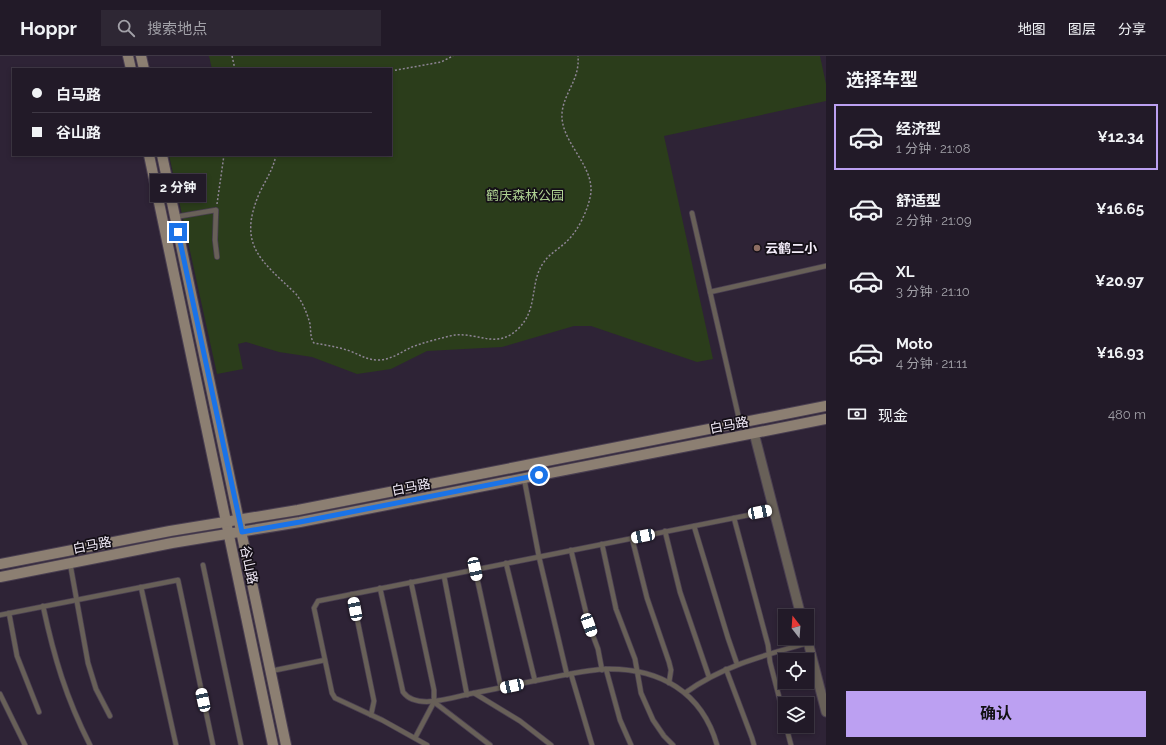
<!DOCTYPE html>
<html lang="zh">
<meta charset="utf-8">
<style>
:root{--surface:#221a28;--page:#2e2734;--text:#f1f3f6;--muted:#a2a1a8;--line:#3f3845;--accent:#bca0f2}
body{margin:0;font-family:Raleway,"Noto Sans SC",sans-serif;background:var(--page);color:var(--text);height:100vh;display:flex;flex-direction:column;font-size:15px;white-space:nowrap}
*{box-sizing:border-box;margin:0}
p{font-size:13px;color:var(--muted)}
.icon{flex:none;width:22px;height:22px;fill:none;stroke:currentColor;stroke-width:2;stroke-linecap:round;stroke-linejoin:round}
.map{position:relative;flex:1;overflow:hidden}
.side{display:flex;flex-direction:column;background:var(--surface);width:340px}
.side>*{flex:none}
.hud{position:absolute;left:12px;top:12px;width:380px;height:88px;border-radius:0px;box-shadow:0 2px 6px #0003,0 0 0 1px var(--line);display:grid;align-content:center;height:88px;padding:0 20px;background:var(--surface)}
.needle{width:26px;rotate:343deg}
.controls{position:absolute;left:778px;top:553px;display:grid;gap:8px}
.controls a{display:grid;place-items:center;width:36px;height:36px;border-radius:0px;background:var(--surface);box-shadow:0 2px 6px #0003,0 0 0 1px var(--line);font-size:20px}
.end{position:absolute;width:18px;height:18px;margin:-9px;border:5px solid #1a73e8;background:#fff;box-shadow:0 0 0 2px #fff}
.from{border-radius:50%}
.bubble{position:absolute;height:28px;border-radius:0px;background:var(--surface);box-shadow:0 2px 6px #0003,0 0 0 1px var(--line);font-size:13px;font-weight:700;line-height:28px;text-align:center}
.car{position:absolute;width:12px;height:24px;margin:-12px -6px;border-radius:5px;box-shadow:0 0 3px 1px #0007;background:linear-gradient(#fff 24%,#345 0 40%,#fff 0 76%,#345 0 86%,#fff 0)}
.hud b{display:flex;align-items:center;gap:14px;height:38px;font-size:15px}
.hud b+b{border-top:1px solid var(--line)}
.hud i{width:10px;height:10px;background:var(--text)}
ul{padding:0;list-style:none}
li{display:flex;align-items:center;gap:12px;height:66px;margin:0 8px 6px;padding:0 12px;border:2px solid transparent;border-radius:0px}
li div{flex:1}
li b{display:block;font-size:15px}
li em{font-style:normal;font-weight:700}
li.current{border-color:var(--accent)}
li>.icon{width:36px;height:36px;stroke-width:1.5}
h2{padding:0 20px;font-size:18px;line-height:48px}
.pay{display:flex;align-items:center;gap:10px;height:44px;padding:0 20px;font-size:15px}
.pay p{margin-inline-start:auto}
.cta{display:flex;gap:8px;margin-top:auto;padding:8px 20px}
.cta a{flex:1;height:46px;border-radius:0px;background:var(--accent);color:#111;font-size:16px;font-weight:700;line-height:46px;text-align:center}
header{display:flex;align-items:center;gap:24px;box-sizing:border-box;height:56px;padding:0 20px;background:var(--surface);border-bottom:1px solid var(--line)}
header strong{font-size:19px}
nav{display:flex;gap:22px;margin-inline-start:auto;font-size:14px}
.search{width:280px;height:36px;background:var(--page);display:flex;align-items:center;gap:10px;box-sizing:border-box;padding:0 14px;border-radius:0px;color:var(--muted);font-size:15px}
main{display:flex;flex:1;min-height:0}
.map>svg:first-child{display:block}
.green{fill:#2b3d1b}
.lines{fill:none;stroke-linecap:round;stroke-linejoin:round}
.lane-casing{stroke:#4a3f51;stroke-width:6}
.street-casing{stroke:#4a3f51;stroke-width:11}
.secondary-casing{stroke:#4a3f51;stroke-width:12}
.path{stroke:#8e8595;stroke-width:1.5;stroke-dasharray:2 2;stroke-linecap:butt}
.lane{stroke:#686058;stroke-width:4.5}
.street{stroke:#686058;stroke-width:9}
.secondary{stroke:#8c7f72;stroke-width:10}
.route{stroke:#1a73e8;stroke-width:5}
.education-dot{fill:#8d6e63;stroke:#140f17;stroke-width:1.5}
.labels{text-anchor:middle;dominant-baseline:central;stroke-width:3.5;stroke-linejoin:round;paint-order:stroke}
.park-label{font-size:13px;fill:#b0d393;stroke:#140f17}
.poi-label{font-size:13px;font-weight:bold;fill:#f3ecf9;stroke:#140f17;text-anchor:start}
.street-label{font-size:13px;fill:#f3ecf9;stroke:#140f17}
</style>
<header>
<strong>Hoppr</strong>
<div class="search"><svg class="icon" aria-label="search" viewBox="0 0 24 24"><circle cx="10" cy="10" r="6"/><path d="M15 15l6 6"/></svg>搜索地点</div>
<nav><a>地图</a><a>图层</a><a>分享</a></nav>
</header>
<main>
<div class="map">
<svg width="826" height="689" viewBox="0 0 826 689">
<rect width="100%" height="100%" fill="#2e2336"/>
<polygon class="green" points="209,0 820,0 826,28 826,45 664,80 713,303 697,306 591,270 574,270 502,291 427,295 391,313 357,318 312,301 279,296 246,286 238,288 243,313 217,318 169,99 391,99 391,13 212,13"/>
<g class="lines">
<g class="lane-casing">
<g id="lane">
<polyline points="692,157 740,367"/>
<polyline points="175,161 216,154 215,184 217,201"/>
<polyline points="710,236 826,210"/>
<polyline points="524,422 539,501 567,619"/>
<polyline points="734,462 768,589 770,606 785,664"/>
<polyline points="694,470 728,582 737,608"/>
<polyline points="665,475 680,536 709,621"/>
<polyline points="632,482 647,542 669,606 671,614 669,627"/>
<polyline points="602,488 616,553 635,603 641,637 653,664 664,680 673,689"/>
<polyline points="571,494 589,569 598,593 602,614"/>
<polyline points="70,507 88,607 96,633 110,660"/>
<polyline points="506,507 535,625"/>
<polyline points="203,509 241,689"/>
<polyline points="475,513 501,632"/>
<polyline points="444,520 467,639"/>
<polyline points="411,526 434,634 434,646 415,682"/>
<polyline points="141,531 176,689"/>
<path d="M380,532L403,636C416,654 451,642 469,638C496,633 522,627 549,622C568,618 587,614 606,613C660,612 702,636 717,689"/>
<polyline points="352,538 374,645 371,659"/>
<path d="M43,550C54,601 66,642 90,689"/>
<polyline points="9,557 17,600 39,656"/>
<polyline points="0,559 178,524 213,689"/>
<polyline points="606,613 620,664 631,689"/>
<polyline points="726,613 752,682 754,689"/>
<polyline points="271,615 325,604"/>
<polyline points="571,618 592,689"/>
<polyline points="474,637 520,665 551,689"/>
<path d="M685,637C722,610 765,599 808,587"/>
<polyline points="0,638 25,689"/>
<polyline points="434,646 490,689"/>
<polyline points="786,670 791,689"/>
<polyline points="427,689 382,664 335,642 332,637 314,552 318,545 774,454"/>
</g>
</g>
<g class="street-casing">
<g id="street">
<polyline points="754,377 801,560"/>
<polyline points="807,582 826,656"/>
</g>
</g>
<g class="secondary-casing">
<g id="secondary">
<polyline points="128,0 131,13"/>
<polyline points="141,0 144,13"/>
<polyline points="149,99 273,689"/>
<polyline points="162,99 286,689"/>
<polyline points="0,508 170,475 298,454 826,350"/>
<polyline points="0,521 172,487 300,466 826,363"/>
</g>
</g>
<g class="path">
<polyline points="232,0 235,13"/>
<polyline points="391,15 441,6 453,0"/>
<path d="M276,99C273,114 265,125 259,138C237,190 262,205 296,238C303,247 307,257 310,268C311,275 310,282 314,287C326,289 338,291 350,295C360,299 367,304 378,304C391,304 401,296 412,291C422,287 444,281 455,279C480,277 497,293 518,273C539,253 529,226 544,206C549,198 559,193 566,186C578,176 590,150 591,135C592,107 560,85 562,57C564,36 580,24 578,0"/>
<polyline points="217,148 224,99"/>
</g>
<use href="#lane" class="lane"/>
<use href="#street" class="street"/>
<use href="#secondary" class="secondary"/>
</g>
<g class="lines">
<polyline class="route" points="178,176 242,476 300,466 539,419"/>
</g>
<circle class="education-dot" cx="757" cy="192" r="4"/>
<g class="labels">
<g class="park-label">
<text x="525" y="139">鹤庆森林公园</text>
</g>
<g class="poi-label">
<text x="765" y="192">云鹤二小</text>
</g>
<g class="street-label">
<text transform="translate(729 369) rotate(-11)">白马路</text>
<text transform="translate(411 431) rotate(-11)">白马路</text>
<text transform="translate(92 489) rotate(-11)">白马路</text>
<text transform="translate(249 509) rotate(78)">谷山路</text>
</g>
</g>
</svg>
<div class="controls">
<a><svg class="needle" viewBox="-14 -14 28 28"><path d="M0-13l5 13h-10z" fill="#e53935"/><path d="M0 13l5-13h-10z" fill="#a2a1a8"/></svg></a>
<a><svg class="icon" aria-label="locate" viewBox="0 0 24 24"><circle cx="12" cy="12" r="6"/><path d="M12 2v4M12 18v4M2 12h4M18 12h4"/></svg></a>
<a><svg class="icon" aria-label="layers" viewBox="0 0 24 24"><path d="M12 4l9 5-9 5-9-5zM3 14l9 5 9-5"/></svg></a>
</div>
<i class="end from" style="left:539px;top:419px"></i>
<i class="end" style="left:178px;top:176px"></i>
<div class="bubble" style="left:150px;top:118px;width:56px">2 分钟</div>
<i class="car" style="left:760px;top:456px;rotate:79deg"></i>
<i class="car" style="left:643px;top:480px;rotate:259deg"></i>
<i class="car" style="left:475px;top:513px;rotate:168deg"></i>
<i class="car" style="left:355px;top:553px;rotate:349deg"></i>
<i class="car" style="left:589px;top:569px;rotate:160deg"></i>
<i class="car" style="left:512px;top:630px;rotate:258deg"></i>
<i class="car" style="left:203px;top:644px;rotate:348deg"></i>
<div class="hud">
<b><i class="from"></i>白马路</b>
<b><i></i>谷山路</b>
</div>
</div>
<section class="side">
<h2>选择车型</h2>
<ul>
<li class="current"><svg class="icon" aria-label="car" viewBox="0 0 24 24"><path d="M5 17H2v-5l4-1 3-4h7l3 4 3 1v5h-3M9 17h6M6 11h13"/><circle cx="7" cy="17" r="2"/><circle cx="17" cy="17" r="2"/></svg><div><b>经济型</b><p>1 分钟 · 21:08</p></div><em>¥12.34</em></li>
<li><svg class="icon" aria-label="car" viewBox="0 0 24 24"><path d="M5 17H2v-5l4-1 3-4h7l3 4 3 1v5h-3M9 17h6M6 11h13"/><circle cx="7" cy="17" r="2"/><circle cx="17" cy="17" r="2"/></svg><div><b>舒适型</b><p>2 分钟 · 21:09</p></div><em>¥16.65</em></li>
<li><svg class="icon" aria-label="car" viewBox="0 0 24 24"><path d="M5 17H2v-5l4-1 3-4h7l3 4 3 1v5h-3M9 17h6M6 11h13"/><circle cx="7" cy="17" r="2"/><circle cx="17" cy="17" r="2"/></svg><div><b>XL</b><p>3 分钟 · 21:10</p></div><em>¥20.97</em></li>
<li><svg class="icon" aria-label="car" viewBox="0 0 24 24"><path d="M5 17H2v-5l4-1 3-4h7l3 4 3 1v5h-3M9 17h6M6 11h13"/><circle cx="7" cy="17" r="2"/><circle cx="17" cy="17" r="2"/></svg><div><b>Moto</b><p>4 分钟 · 21:11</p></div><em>¥16.93</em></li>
</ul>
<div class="pay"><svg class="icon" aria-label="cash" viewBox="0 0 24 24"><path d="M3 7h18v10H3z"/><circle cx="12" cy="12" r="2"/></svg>现金<p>480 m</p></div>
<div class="cta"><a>确认</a></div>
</section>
</main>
